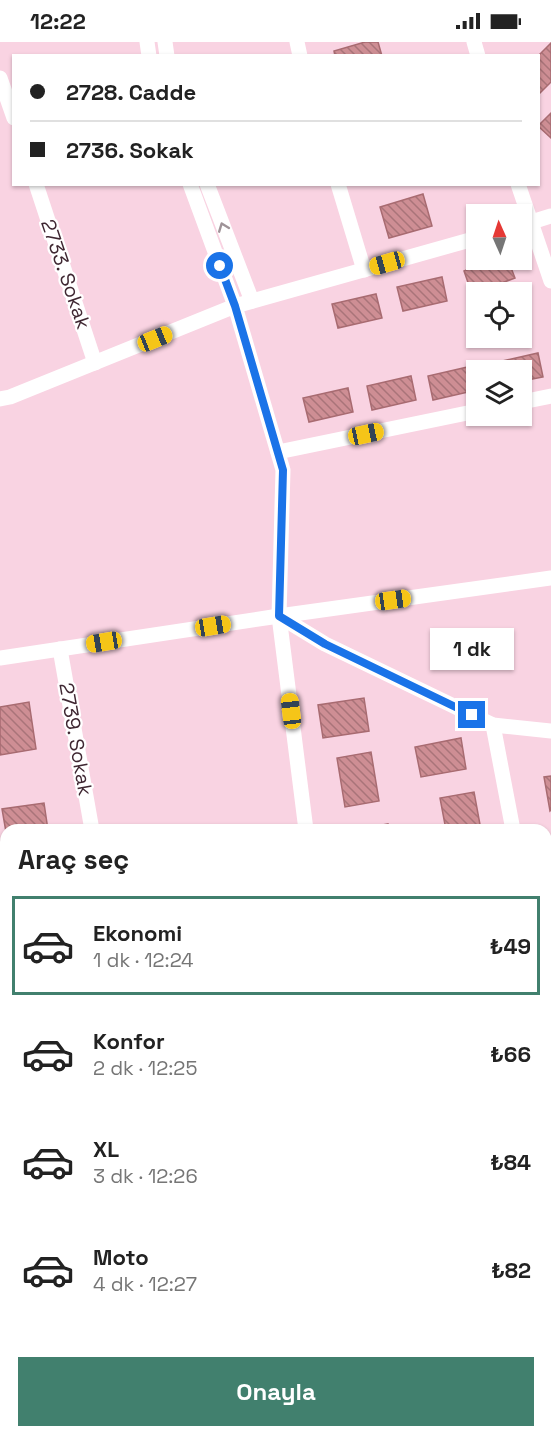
<!DOCTYPE html>
<html lang="tr">
<meta charset="utf-8">
<style>
:root{--surface:#fff;--page:#f2f2f2;--text:#222;--muted:#767676;--line:#e0e0e0;--accent:#41806e}
body{margin:0;font-family:"Space Grotesk",sans-serif;background:var(--page);color:var(--text);height:100vh;display:flex;flex-direction:column;font-size:22px;white-space:nowrap}
*{box-sizing:border-box;margin:0}
p{font-size:20px;color:var(--muted)}
.icon{flex:none;width:33px;height:33px;fill:none;stroke:currentColor;stroke-width:2;stroke-linecap:round;stroke-linejoin:round}
.map{position:relative;flex:1;overflow:hidden}
.panel{position:absolute;left:0px;top:782px;width:552px;height:614px;display:flex;flex-direction:column;background:var(--surface);border-radius:18px 18px 0 0;box-shadow:0 2px 4px #0004}
.panel>*{flex:none}
.hud{position:absolute;left:12px;top:12px;width:528px;height:132px;border-radius:0px;box-shadow:0 2px 4px #0004;display:grid;align-content:center;height:132px;padding:0 18px;background:var(--surface)}
.needle{width:39px;rotate:357deg}
.buttons{position:absolute;left:466px;top:162px;display:grid;gap:12px}
.buttons a{display:grid;place-items:center;width:66px;height:66px;border-radius:0px;background:var(--surface);box-shadow:0 2px 4px #0004;font-size:30px}
.end{position:absolute;width:27px;height:27px;margin:-14px;border:8px solid #1a73e8;background:#fff;box-shadow:0 0 0 3px #fff}
.from{border-radius:50%}
.bubble{position:absolute;height:42px;border-radius:0px;background:var(--surface);box-shadow:0 2px 4px #0004;font-size:20px;font-weight:600;line-height:42px;text-align:center}
.car{position:absolute;width:18px;height:36px;margin:-18px -9px;border-radius:8px;box-shadow:0 0 4px 2px #0007;background:linear-gradient(#f5c518 24%,#345 0 40%,#f5c518 0 76%,#345 0 86%,#f5c518 0)}
.hud b{display:flex;align-items:center;gap:21px;height:57px;font-size:22px}
.hud b+b{border-top:2px solid var(--line)}
.hud i{width:15px;height:15px;background:var(--text)}
ul{padding:0;list-style:none}
li{display:flex;align-items:center;gap:18px;height:99px;margin:0 12px 9px;padding:0 6px;border:3px solid transparent;border-radius:0px}
li div{flex:1}
li b{display:block;font-size:22px}
li em{font-style:normal;font-weight:600}
li.on{border-color:var(--accent)}
li>.icon{width:54px;height:54px;stroke-width:1.5}
h2{padding:0 18px;font-size:27px;line-height:72px}
.cta{display:flex;gap:12px;margin-top:auto;padding:12px 18px}
.cta a{flex:1;height:69px;border-radius:0px;background:var(--accent);color:#fff;font-size:24px;font-weight:600;line-height:69px;text-align:center}
.status{display:flex;justify-content:space-between;align-items:center;height:42px;padding:0 30px;background:var(--surface);direction:ltr}
.status svg{height:16px;fill:currentColor}
.map>svg:first-child{display:block}
.building{fill:url(#building-back-hatch);stroke:#a86b71;stroke-width:1.5}
.lines{fill:none;stroke-linecap:round;stroke-linejoin:round}
.minor{stroke:#fff;stroke-width:15}
.oneway{stroke:#9f9398}
.route{stroke:#1a73e8;stroke-width:8}
.labels{text-anchor:middle;dominant-baseline:central;stroke-width:4.5;stroke-linejoin:round;paint-order:stroke}
.street-label{font-size:20px;fill:#3f2732;stroke:#fff}
</style>
<div class="status"><b>12:22</b><svg viewBox="0 0 49 12"><path d="M0 12V9h3v3zM5 12V6h3v6zM10 12V3h3v9zM15 12V0h3v12zM26 1h20v11H26zM47 4h2v5h-2z"/></svg></div>
<div class="map">
<svg width="551" height="1394" viewBox="0 0 551 1394">
<defs>
<pattern id="building-back-hatch" width="6" height="6" patternUnits="userSpaceOnUse" patternTransform="scale(1.5)"><rect width="6" height="6" fill="#ce8e94"/><path d="M-1 5l2 2M0 0l6 6M5-1l2 2" fill="none" stroke="#a97479"/></pattern>
</defs>
<rect width="100%" height="100%" fill="#f9d3e2"/>
<g class="building">
<polygon points="365,0 378,0 382,14 335,14 334,9"/>
<polygon points="551,1 551,40 539,52 538,14"/>
<polygon points="551,71 551,96 538,84"/>
<polygon points="423,152 432,184 389,196 380,165"/>
<polygon points="494,218 508,218 515,236 472,252 464,229"/>
<polygon points="442,235 447,259 403,269 397,245"/>
<polygon points="376,252 382,276 338,286 332,262"/>
<polygon points="523,265 529,289 522,291 522,266"/>
<polygon points="538,311 543,335 522,339 522,328 495,328 493,321"/>
<polygon points="472,324 477,348 433,358 428,334"/>
<polygon points="411,334 416,358 372,368 367,344"/>
<polygon points="348,346 353,370 309,380 303,356"/>
<polygon points="364,656 369,689 323,696 318,663"/>
<polygon points="29,660 36,707 0,713 0,665"/>
<polygon points="461,696 466,727 421,735 415,705"/>
<polygon points="371,710 379,759 345,765 337,716"/>
<polygon points="551,734 551,768 550,769 544,735"/>
<polygon points="474,750 481,788 446,788 440,756"/>
<polygon points="44,761 48,788 6,788 6,790 2,767"/>
<polygon points="388,782 389,788 357,788"/>
<polygon points="546,1121 550,1141 546,1142"/>
<polygon points="46,1389 92,1389 93,1394 47,1394"/>
<polygon points="155,1389 201,1389 202,1394 156,1394"/>
</g>
<g class="lines">
<g class="minor">
<polyline points="147,0 149,14"/>
<polyline points="165,0 167,14"/>
<polyline points="297,0 300,14"/>
<polyline points="474,0 478,14"/>
<polyline points="0,36 14,76"/>
<polyline points="36,142 95,321"/>
<polyline points="190,142 235,264 283,428 279,574 306,788"/>
<polyline points="207,142 252,259"/>
<polyline points="338,142 364,228"/>
<polyline points="518,142 551,239"/>
<polyline points="522,183 551,174"/>
<polyline points="0,357 10,355 235,264 477,196"/>
<polyline points="522,360 551,354"/>
<polyline points="278,410 477,369"/>
<polyline points="279,574 325,602 493,683 551,689"/>
<polyline points="60,607 92,788"/>
<polyline points="0,616 279,574 551,536"/>
<polyline points="493,683 513,788"/>
<polyline points="0,838 6,837"/>
<polyline points="546,951 551,976"/>
<polyline points="546,1171 551,1171"/>
<polyline points="0,1321 6,1351"/>
<polyline points="14,1389 16,1394"/>
<polyline points="225,1389 226,1394"/>
</g>
</g>
<defs><path id="oneway-chevron" d="M-2-3.5L2.5 0L-2 3.5" fill="none" stroke-width="1.6" stroke-linecap="round" stroke-linejoin="round" transform="scale(1.5)"/></defs>
<use class="oneway" href="#oneway-chevron" transform="translate(223 185) rotate(-111)"/>
<g class="lines">
<polyline class="route" points="220,224 235,264 283,428 279,574 325,602 472,673"/>
</g>
<g class="labels">
<g class="street-label">
<text transform="translate(66 232) rotate(71)">2733. Sokak</text>
<text transform="translate(76 697) rotate(80)">2739. Sokak</text>
</g>
</g>
</svg>
<div class="buttons">
<a><svg class="needle" viewBox="-14 -14 28 28"><path d="M0-13l5 13h-10z" fill="#e53935"/><path d="M0 13l5-13h-10z" fill="#767676"/></svg></a>
<a><svg class="icon" aria-label="locate" viewBox="0 0 24 24"><circle cx="12" cy="12" r="6"/><path d="M12 2v4M12 18v4M2 12h4M18 12h4"/></svg></a>
<a><svg class="icon" aria-label="layers" viewBox="0 0 24 24"><path d="M12 4l9 5-9 5-9-5zM3 14l9 5 9-5"/></svg></a>
</div>
<i class="end from" style="left:220px;top:224px"></i>
<i class="end" style="left:472px;top:673px"></i>
<div class="bubble" style="left:430px;top:586px;width:84px">1 dk</div>
<i class="car" style="left:387px;top:221px;rotate:254deg"></i>
<i class="car" style="left:155px;top:297px;rotate:68deg"></i>
<i class="car" style="left:366px;top:392px;rotate:78deg"></i>
<i class="car" style="left:393px;top:558px;rotate:82deg"></i>
<i class="car" style="left:213px;top:584px;rotate:81deg"></i>
<i class="car" style="left:104px;top:600px;rotate:261deg"></i>
<i class="car" style="left:291px;top:669px;rotate:353deg"></i>
<div class="hud">
<b><i class="from"></i>2728. Cadde</b>
<b><i></i>2736. Sokak</b>
</div>
<section class="panel">
<h2>Araç seç</h2>
<ul>
<li class="on"><svg class="icon" aria-label="car" viewBox="0 0 24 24"><path d="M5 17H2v-5l4-1 3-4h7l3 4 3 1v5h-3M9 17h6M6 11h13"/><circle cx="7" cy="17" r="2"/><circle cx="17" cy="17" r="2"/></svg><div><b>Ekonomi</b><p>1 dk · 12:24</p></div><em>₺49</em></li>
<li><svg class="icon" aria-label="car" viewBox="0 0 24 24"><path d="M5 17H2v-5l4-1 3-4h7l3 4 3 1v5h-3M9 17h6M6 11h13"/><circle cx="7" cy="17" r="2"/><circle cx="17" cy="17" r="2"/></svg><div><b>Konfor</b><p>2 dk · 12:25</p></div><em>₺66</em></li>
<li><svg class="icon" aria-label="car" viewBox="0 0 24 24"><path d="M5 17H2v-5l4-1 3-4h7l3 4 3 1v5h-3M9 17h6M6 11h13"/><circle cx="7" cy="17" r="2"/><circle cx="17" cy="17" r="2"/></svg><div><b>XL</b><p>3 dk · 12:26</p></div><em>₺84</em></li>
<li><svg class="icon" aria-label="car" viewBox="0 0 24 24"><path d="M5 17H2v-5l4-1 3-4h7l3 4 3 1v5h-3M9 17h6M6 11h13"/><circle cx="7" cy="17" r="2"/><circle cx="17" cy="17" r="2"/></svg><div><b>Moto</b><p>4 dk · 12:27</p></div><em>₺82</em></li>
</ul>
<div class="cta"><a>Onayla</a></div>
</section>
</div>
